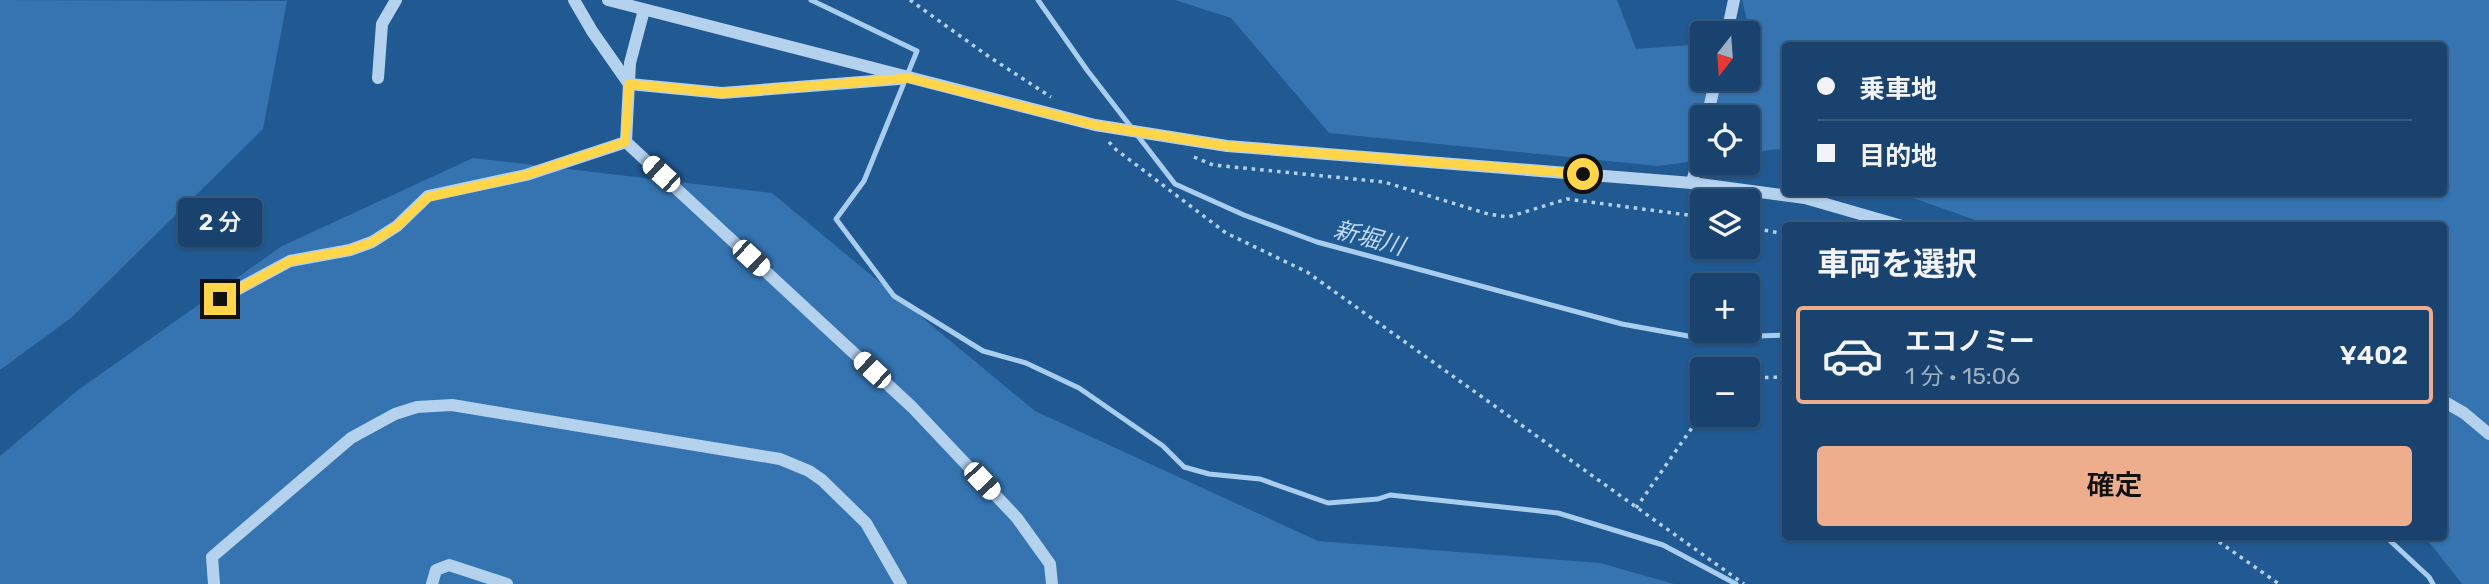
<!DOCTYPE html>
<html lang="ja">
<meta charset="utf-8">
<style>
:root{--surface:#19436e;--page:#224a73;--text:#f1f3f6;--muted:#9fb0c2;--line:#375c81;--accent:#eead8d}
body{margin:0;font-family:Rubik,"Noto Sans JP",sans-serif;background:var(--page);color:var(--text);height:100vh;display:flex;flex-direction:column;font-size:26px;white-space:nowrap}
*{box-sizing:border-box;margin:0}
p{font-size:23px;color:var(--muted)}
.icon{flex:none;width:38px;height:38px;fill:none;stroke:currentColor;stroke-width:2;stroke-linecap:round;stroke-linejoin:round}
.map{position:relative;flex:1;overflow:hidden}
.side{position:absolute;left:1782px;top:222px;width:665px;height:318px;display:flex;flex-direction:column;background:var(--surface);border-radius:7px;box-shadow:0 2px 5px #0004,0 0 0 2px var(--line)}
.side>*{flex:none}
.hud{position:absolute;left:1782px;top:42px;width:665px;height:154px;border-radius:7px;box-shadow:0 2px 5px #0004,0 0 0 2px var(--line);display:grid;align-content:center;height:154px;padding:0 35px;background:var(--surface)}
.needle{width:46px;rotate:197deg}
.buttons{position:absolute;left:1690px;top:21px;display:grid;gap:14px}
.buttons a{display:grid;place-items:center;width:70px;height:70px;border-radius:7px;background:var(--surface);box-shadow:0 2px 5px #0004,0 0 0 2px var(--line);font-size:35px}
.end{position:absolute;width:32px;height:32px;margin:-16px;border:9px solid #ffd54a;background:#111;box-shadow:0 0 0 4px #111}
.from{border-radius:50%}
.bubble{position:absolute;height:49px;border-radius:7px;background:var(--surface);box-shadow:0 2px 5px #0004,0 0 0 2px var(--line);font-size:23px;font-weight:600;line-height:49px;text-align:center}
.car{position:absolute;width:21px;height:42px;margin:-21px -10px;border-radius:9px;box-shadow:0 0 5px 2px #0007;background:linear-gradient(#fff 24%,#345 0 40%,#fff 0 76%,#345 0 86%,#fff 0)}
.hud b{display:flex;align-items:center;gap:24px;height:66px;font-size:26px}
.hud b+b{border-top:2px solid var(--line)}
.hud i{width:18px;height:18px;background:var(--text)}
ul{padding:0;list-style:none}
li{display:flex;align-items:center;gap:21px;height:98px;margin:0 14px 10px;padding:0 21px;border:4px solid transparent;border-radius:7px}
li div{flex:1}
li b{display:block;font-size:26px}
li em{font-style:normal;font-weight:600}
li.on{border-color:var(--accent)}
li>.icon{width:63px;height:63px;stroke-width:1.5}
h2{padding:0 35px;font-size:32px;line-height:84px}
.action{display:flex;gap:14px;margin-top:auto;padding:14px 35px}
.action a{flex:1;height:80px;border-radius:7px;background:var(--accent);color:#111;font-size:28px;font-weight:600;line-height:80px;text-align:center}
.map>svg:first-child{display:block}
.green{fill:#3574b0}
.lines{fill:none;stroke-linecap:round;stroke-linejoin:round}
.stream{stroke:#a8cdee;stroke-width:5}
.path{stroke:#b4d1ed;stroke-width:3.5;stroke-dasharray:3.5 5;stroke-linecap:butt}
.minor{stroke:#b4d1ed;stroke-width:12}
.route{stroke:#ffd54a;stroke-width:9}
.labels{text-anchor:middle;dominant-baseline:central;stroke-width:7;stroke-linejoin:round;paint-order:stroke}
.water-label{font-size:24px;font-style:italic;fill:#c0dbf4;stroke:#215992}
</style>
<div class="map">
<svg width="2489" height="584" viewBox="0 0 2489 584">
<rect width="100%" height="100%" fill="#215992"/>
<g class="green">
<polygon points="0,0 287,1 263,129 71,318 0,370"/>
<polygon points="1175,0 1617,0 1636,49 1703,44 1703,79 1748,79 1748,41 1752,40 1742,0 2489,0 2489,584 2462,584 2425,537 2443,537 2443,226 1992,226 1899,193 2443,192 2443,46 1785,46 1785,152 1778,149 1748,153 1748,117 1703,117 1703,160 1658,166 1329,133 1231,18"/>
<polygon points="473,158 772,193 1035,411 1318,541 1600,563 1674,584 0,584 0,456 78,390 282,246"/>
</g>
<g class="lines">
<g class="stream">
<polyline points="811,0 917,51 864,181 836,219 894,296 983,351 1026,363 1079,388 1163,446 1184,467 1209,474 1260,479 1328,503 1378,499 1390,495 1558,513 1663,545 1736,584"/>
<polyline points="1038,0 1087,70 1175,184 1244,215 1317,242 1622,324 1699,338 1785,335"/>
<polyline points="2386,537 2429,577 2433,584"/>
</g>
<g class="path">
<polyline points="910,0 988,56 1051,97"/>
<polyline points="1109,142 1114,148 1226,233 1307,272 1744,584"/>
<polyline points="1194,157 1213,165 1384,182 1488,214 1508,217 1567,199 1703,217"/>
<polyline points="1748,227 1785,234"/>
<polyline points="1748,378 1785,377"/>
<polyline points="1636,508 1703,412"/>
<polyline points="2212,537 2279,584"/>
</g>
<g class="minor">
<polyline points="574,0 592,31 629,84 722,93 899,79"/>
<polyline points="608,0 1095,125 1227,146 1692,183 1805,198 1902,226"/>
<polyline points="1727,33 1734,0"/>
<polyline points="378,78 382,24 396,0"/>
<polyline points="1707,117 1716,79"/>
<polyline points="626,142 912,407 1017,518 1050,564 1052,584"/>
<polyline points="626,142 630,63 644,10"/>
<polyline points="1692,183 1703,137"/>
<polyline points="214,302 290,261 350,250 372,242 397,226 428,196 526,175 626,142"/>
<polyline points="2443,401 2464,413 2489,434"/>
<polyline points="214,584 212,557 351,438 395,414 417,407 452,405 780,459 809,471 822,480 866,523 901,584"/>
<polyline points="432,584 436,570 449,565 507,584"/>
</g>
</g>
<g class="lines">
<polyline class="route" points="220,299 290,261 350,250 372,242 397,226 428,197 526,175 625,142 629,84 722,93 909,78 1095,125 1227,146 1583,174"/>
</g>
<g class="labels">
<g class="water-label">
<text transform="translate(1369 238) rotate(15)">新堀川</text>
</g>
</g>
</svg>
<div class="buttons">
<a><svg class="needle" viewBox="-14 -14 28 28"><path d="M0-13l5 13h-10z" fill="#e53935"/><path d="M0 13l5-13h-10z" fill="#9fb0c2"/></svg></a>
<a><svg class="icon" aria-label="locate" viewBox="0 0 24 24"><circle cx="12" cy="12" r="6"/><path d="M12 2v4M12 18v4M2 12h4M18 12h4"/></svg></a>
<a><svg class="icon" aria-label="layers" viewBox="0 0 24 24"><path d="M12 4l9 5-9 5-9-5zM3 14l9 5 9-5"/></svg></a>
<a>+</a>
<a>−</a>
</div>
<i class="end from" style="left:1583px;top:174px"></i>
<i class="end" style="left:220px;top:299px"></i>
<div class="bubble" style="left:178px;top:198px;width:84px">2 分</div>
<i class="car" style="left:661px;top:174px;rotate:312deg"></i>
<i class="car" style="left:751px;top:258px;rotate:133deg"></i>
<i class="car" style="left:872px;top:370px;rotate:313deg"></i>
<i class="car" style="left:982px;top:481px;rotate:137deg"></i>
<div class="hud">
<b><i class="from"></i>乗車地</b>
<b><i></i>目的地</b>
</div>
<section class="side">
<h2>車両を選択</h2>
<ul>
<li class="on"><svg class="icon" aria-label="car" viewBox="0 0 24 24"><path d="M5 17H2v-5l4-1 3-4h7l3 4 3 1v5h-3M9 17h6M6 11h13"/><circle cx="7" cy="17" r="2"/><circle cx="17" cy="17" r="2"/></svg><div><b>エコノミー</b><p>1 分 · 15:06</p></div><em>¥402</em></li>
</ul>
<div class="action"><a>確定</a></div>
</section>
</div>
